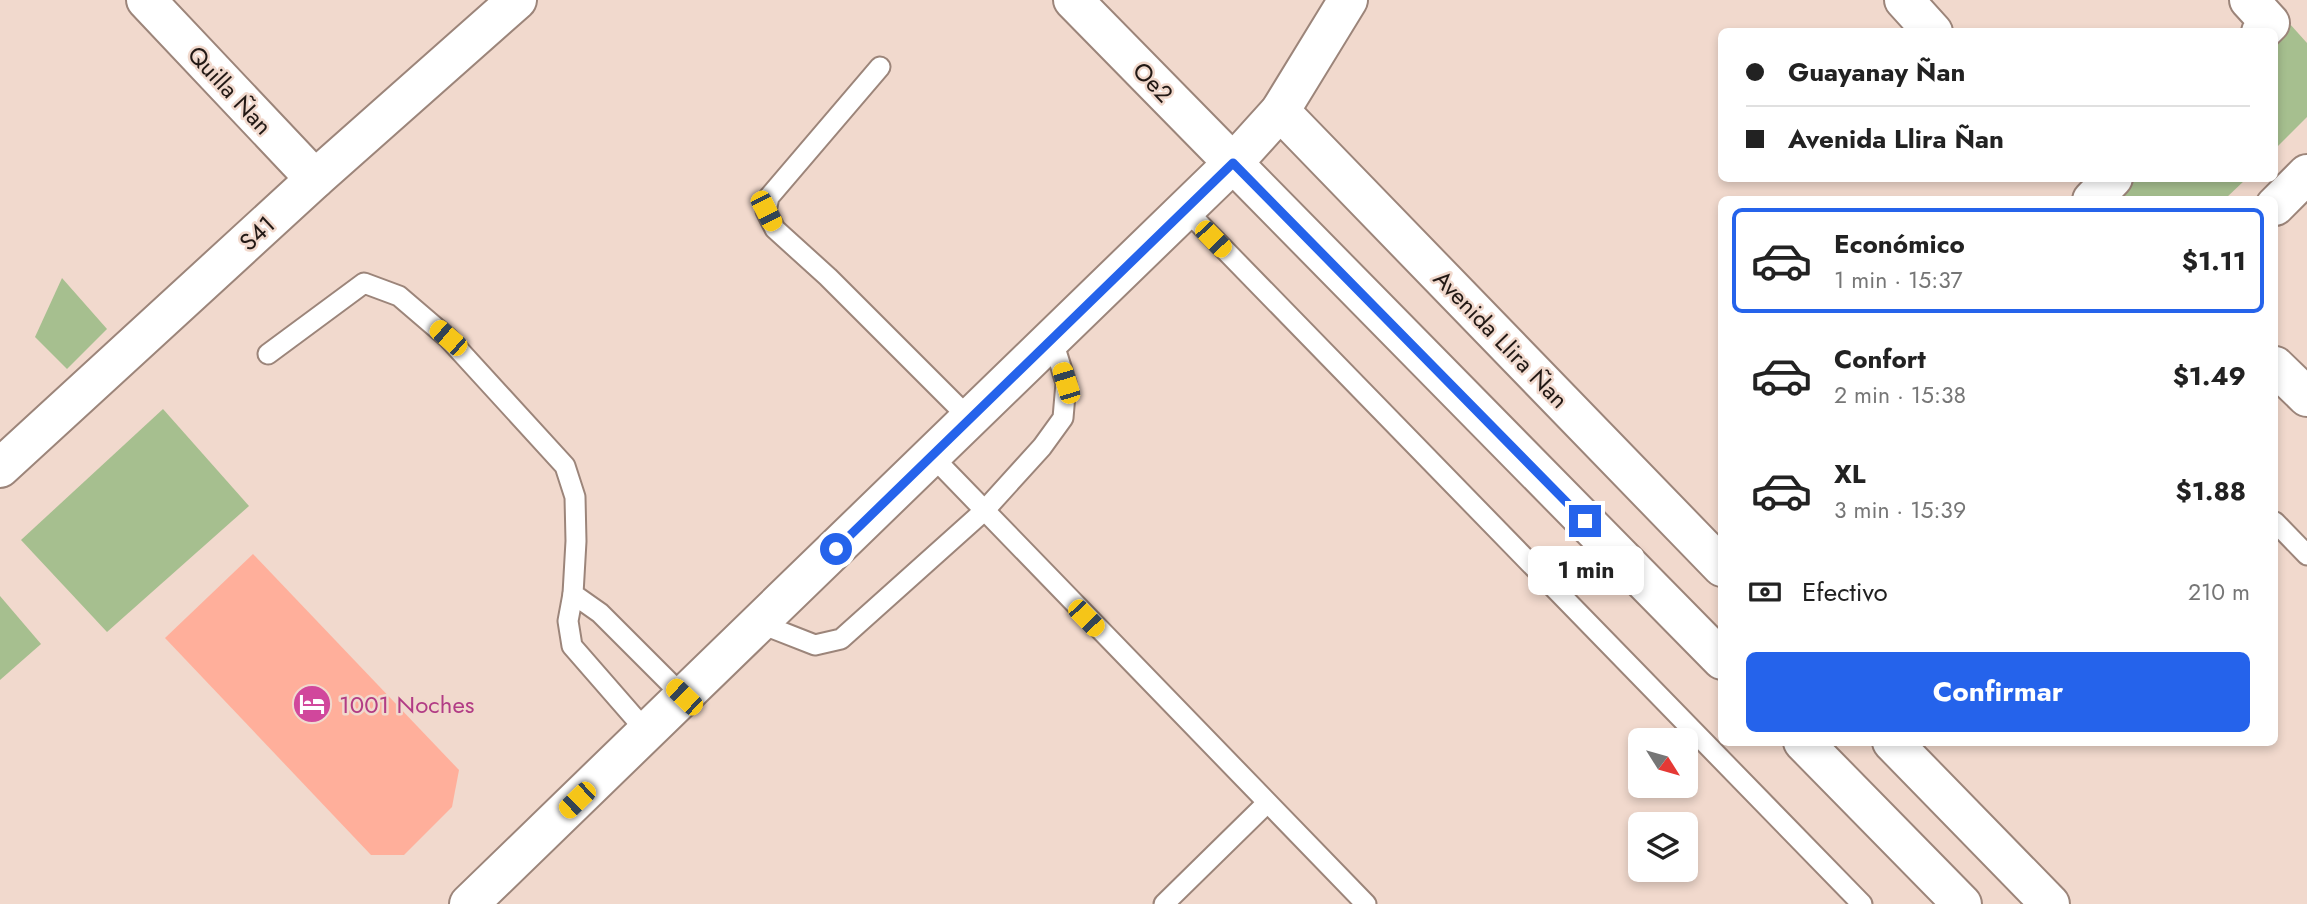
<!DOCTYPE html>
<html lang="es">
<meta charset="utf-8">
<style>
:root{--surface:#fff;--page:#f6f6f6;--text:#222;--muted:#767676;--line:#e0e0e0;--accent:#2563eb}
body{margin:0;font-family:Jost,sans-serif;background:var(--page);color:var(--text);height:100vh;display:flex;flex-direction:column;font-size:26px;white-space:nowrap}
*{box-sizing:border-box;margin:0}
p{font-size:23px;color:var(--muted)}
.icon{flex:none;width:38px;height:38px;fill:none;stroke:currentColor;stroke-width:2;stroke-linecap:round;stroke-linejoin:round}
.map{position:relative;flex:1;overflow:hidden}
.sheet{position:absolute;left:1718px;top:196px;width:560px;height:550px;display:flex;flex-direction:column;background:var(--surface);border-radius:10px;box-shadow:0 4px 10px #0003}
.sheet>*{flex:none}
.hud{position:absolute;left:1718px;top:28px;width:560px;height:154px;border-radius:10px;box-shadow:0 4px 10px #0003;display:grid;align-content:center;height:154px;padding:0 28px;background:var(--surface)}
.needle{width:46px;rotate:127deg}
.fabs{position:absolute;left:1628px;top:728px;display:grid;gap:14px}
.fabs a{display:grid;place-items:center;width:70px;height:70px;border-radius:10px;background:var(--surface);box-shadow:0 4px 10px #0003;font-size:35px}
.end{position:absolute;width:32px;height:32px;margin:-16px;border:9px solid #2563eb;background:#fff;box-shadow:0 0 0 4px #fff}
.from{border-radius:50%}
.bubble{position:absolute;height:49px;border-radius:10px;background:var(--surface);box-shadow:0 4px 10px #0003;font-size:23px;font-weight:700;line-height:49px;text-align:center}
.car{position:absolute;width:21px;height:42px;margin:-21px -10px;border-radius:9px;box-shadow:0 0 5px 2px #0007;background:linear-gradient(#f5c518 24%,#345 0 40%,#f5c518 0 76%,#345 0 86%,#f5c518 0)}
.hud b{display:flex;align-items:center;gap:24px;height:66px;font-size:26px}
.hud b+b{border-top:2px solid var(--line)}
.hud i{width:18px;height:18px;background:var(--text)}
ul{padding:12px 0 0;list-style:none}
li{display:flex;align-items:center;gap:21px;height:105px;margin:0 14px 10px;padding:0 14px;border:4px solid transparent;border-radius:10px}
li div{flex:1}
li b{display:block;font-size:26px}
li em{font-style:normal;font-weight:700}
li.on{border-color:var(--accent)}
li>.icon{width:63px;height:63px;stroke-width:1.5}
.pay{display:flex;align-items:center;gap:18px;height:77px;padding:0 28px;font-size:26px}
.pay p{margin-inline-start:auto}
.button{display:flex;gap:14px;margin-top:auto;padding:14px 28px}
.button a{flex:1;height:80px;border-radius:10px;background:var(--accent);color:#fff;font-size:28px;font-weight:700;line-height:80px;text-align:center}
.map>svg:first-child{display:block}
.green{fill:#a6bf8f}
.building{fill:#ffaf9b}
.lines{fill:none;stroke-linecap:round;stroke-linejoin:round}
.lane-casing{stroke:#9c857a;stroke-width:23}
.street-casing{stroke:#9c857a;stroke-width:42}
.secondary-casing{stroke:#9c857a;stroke-width:42}
.lane{stroke:#fff;stroke-width:19}
.street{stroke:#fff;stroke-width:38}
.secondary{stroke:#fff;stroke-width:38}
.route{stroke:#2563eb;stroke-width:9}
.labels{text-anchor:middle;dominant-baseline:central;stroke-width:5;stroke-linejoin:round;paint-order:stroke}
.street-label{font-size:24px;fill:#221915;stroke:#f1d9cd}
.hotel-label{font-size:24px;fill:#b23c85;stroke:#f1d9cd;text-anchor:start}
</style>
<div class="map">
<svg width="2307" height="904" viewBox="0 0 2307 904">
<rect width="100%" height="100%" fill="#f1d9cd"/>
<g class="green">
<polygon points="2289,23 2307,43 2307,117 2275,149 2275,37"/>
<polygon points="2131,179 2246,179 2225,199 2110,200"/>
<polygon points="62,278 107,329 67,369 35,337"/>
<polygon points="163,409 249,506 107,632 21,540"/>
<polygon points="0,596 41,644 0,680"/>
</g>
<polygon class="building" points="253,554 459,770 452,807 404,855 371,855 165,638"/>
<g class="lines">
<g class="lane-casing">
<g id="lane">
<polyline points="880,67 769,197 766,211 775,229 828,277 970,419"/>
<polyline points="1186,210 1862,904"/>
<polyline points="268,354 364,283 399,296 448,338 565,466 575,497 576,541 573,594 600,613 684,697"/>
<polyline points="932,456 1366,904"/>
<polyline points="2275,522 2307,555"/>
<polyline points="573,594 568,621 572,646 647,732"/>
<polyline points="759,623 815,645 841,639 984,511 1042,447 1063,418 1066,383 1052,338"/>
<polyline points="1164,904 1267,803"/>
</g>
</g>
<g class="street-casing">
<g id="street">
<polyline points="146,0 315,179"/>
<polyline points="1073,0 1233,163"/>
<polyline points="1904,0 1933,32"/>
<polyline points="2249,0 2270,23 2261,32"/>
<polyline points="2092,200 2113,178"/>
<polyline points="2275,206 2307,174"/>
<polyline points="2275,366 2307,397"/>
<polyline points="0,468 315,179 517,0"/>
</g>
</g>
<g class="secondary-casing">
<g id="secondary">
<polyline points="1280,111 1722,567"/>
<polyline points="1233,163 1722,660"/>
<polyline points="1803,742 1962,904"/>
<polyline points="1892,742 2050,904"/>
<polyline points="469,904 1233,163 1280,111 1348,0"/>
</g>
</g>
<use href="#lane" class="lane"/>
<use href="#street" class="street"/>
<use href="#secondary" class="secondary"/>
</g>
<g class="lines">
<polyline class="route" points="836,549 1233,163 1585,521"/>
</g>
<defs>
<g id="hotel-disc" transform="scale(2.0125)"><circle r="9.5" fill="#d1479c" stroke="#f1d9cd"/><path d="M-6-4.5h1.5V1H6V5H4.5V3h-9V5H-6ZM-4 0a1.8 1.8 0 1 1 3.6 0ZM.5 0V-2.5h3Q6-2.5 6 0Z" fill="#fff"/></g>
</defs>
<g fill-rule="evenodd">
<use href="#hotel-disc" x="312" y="704"/>
</g>
<g class="labels">
<g class="street-label">
<text transform="translate(1153 82) rotate(46)">Oe2</text>
<text transform="translate(230 90) rotate(47)">Quilla Ñan</text>
<text transform="translate(257 233) rotate(-43)">S41</text>
<text transform="translate(1501 339) rotate(46)">Avenida Llira Ñan</text>
</g>
<g class="hotel-label">
<text x="339" y="704">1001 Noches</text>
</g>
</g>
</svg>
<div class="fabs">
<a><svg class="needle" viewBox="-14 -14 28 28"><path d="M0-13l5 13h-10z" fill="#e53935"/><path d="M0 13l5-13h-10z" fill="#767676"/></svg></a>
<a><svg class="icon" aria-label="layers" viewBox="0 0 24 24"><path d="M12 4l9 5-9 5-9-5zM3 14l9 5 9-5"/></svg></a>
</div>
<i class="end from" style="left:836px;top:549px"></i>
<i class="end" style="left:1585px;top:521px"></i>
<div class="bubble" style="left:1528px;top:546px;width:116px">1 min</div>
<i class="car" style="left:766px;top:211px;rotate:153deg"></i>
<i class="car" style="left:1213px;top:239px;rotate:136deg"></i>
<i class="car" style="left:448px;top:338px;rotate:311deg"></i>
<i class="car" style="left:1066px;top:383px;rotate:343deg"></i>
<i class="car" style="left:1086px;top:618px;rotate:136deg"></i>
<i class="car" style="left:684px;top:697px;rotate:314deg"></i>
<i class="car" style="left:577px;top:800px;rotate:226deg"></i>
<div class="hud">
<b><i class="from"></i>Guayanay Ñan</b>
<b><i></i>Avenida Llira Ñan</b>
</div>
<section class="sheet">
<ul>
<li class="on"><svg class="icon" aria-label="car" viewBox="0 0 24 24"><path d="M5 17H2v-5l4-1 3-4h7l3 4 3 1v5h-3M9 17h6M6 11h13"/><circle cx="7" cy="17" r="2"/><circle cx="17" cy="17" r="2"/></svg><div><b>Económico</b><p>1 min · 15:37</p></div><em>$1.11</em></li>
<li><svg class="icon" aria-label="car" viewBox="0 0 24 24"><path d="M5 17H2v-5l4-1 3-4h7l3 4 3 1v5h-3M9 17h6M6 11h13"/><circle cx="7" cy="17" r="2"/><circle cx="17" cy="17" r="2"/></svg><div><b>Confort</b><p>2 min · 15:38</p></div><em>$1.49</em></li>
<li><svg class="icon" aria-label="car" viewBox="0 0 24 24"><path d="M5 17H2v-5l4-1 3-4h7l3 4 3 1v5h-3M9 17h6M6 11h13"/><circle cx="7" cy="17" r="2"/><circle cx="17" cy="17" r="2"/></svg><div><b>XL</b><p>3 min · 15:39</p></div><em>$1.88</em></li>
</ul>
<div class="pay"><svg class="icon" aria-label="cash" viewBox="0 0 24 24"><path d="M3 7h18v10H3z"/><circle cx="12" cy="12" r="2"/></svg>Efectivo<p>210 m</p></div>
<div class="button"><a>Confirmar</a></div>
</section>
</div>
